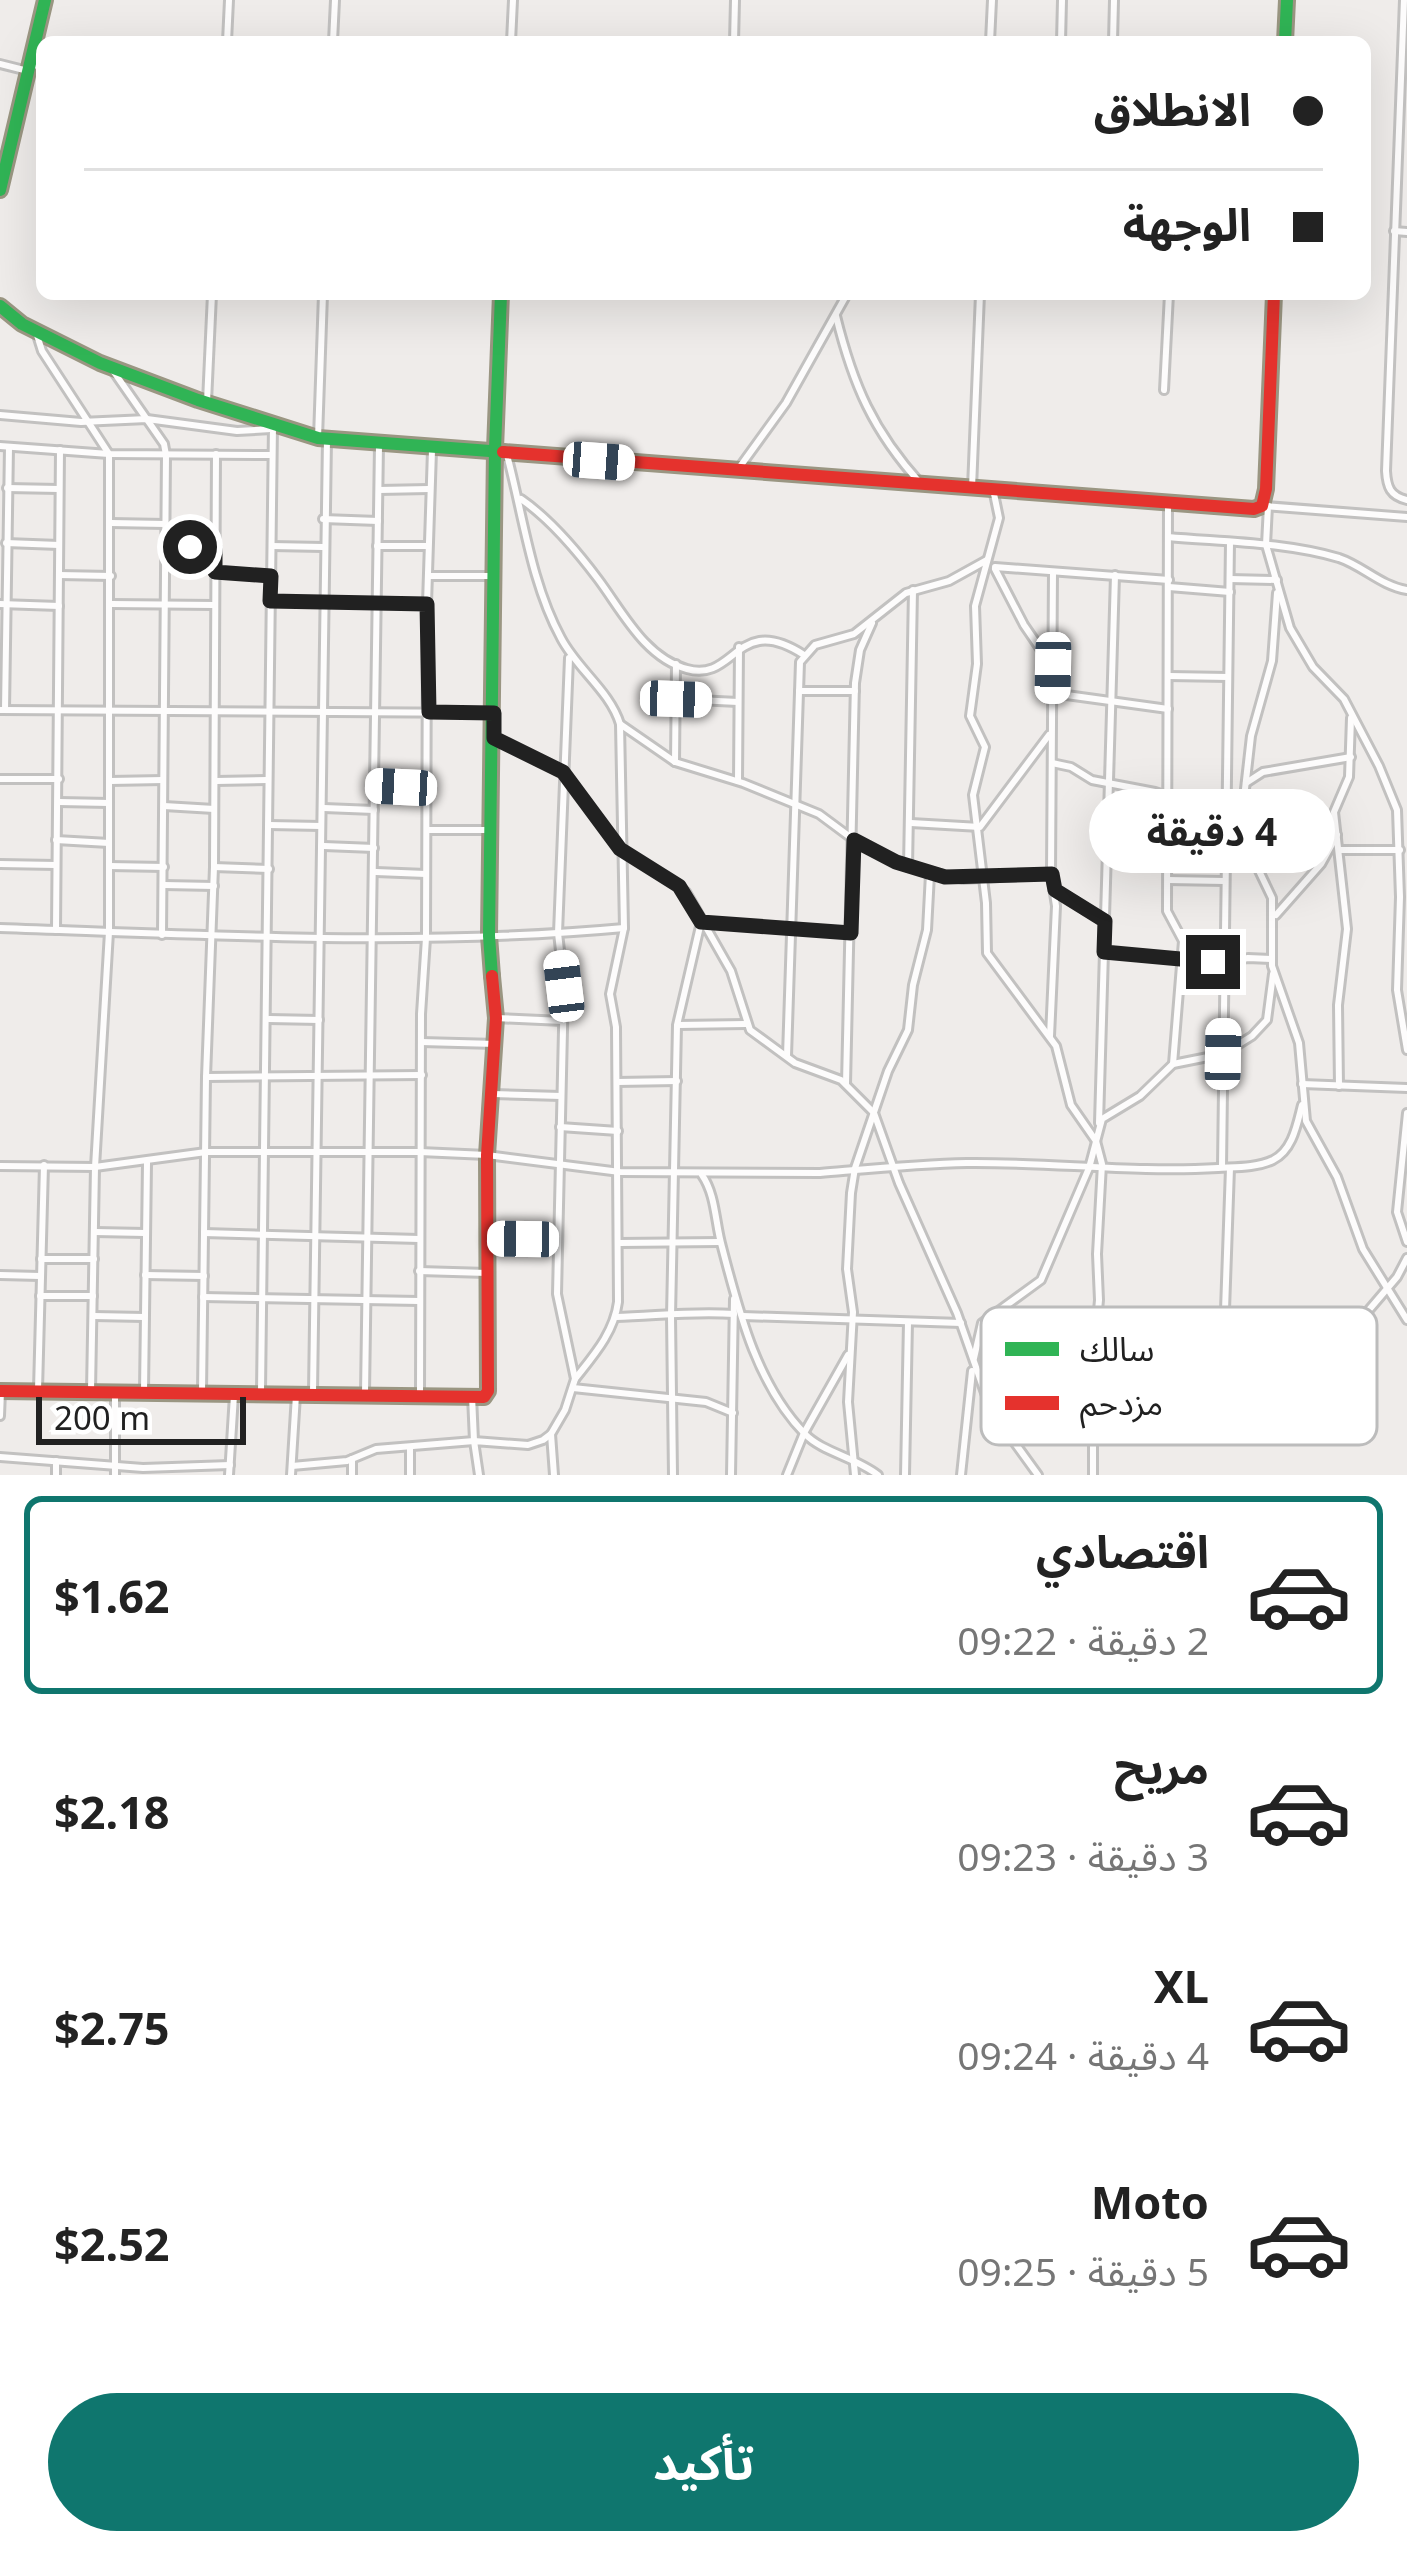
<!DOCTYPE html>
<html lang="ar">
<meta charset="utf-8">
<style>
:root{--surface:#fff;--page:#f6f6f6;--text:#222;--muted:#767676;--line:#e0e0e0;--accent:#0f766e}
body{margin:0;font-family:"Noto Sans","Noto Sans Arabic",sans-serif;background:var(--page);color:var(--text);direction:rtl;height:100vh;display:flex;flex-direction:column;font-size:45px;white-space:nowrap}
*{box-sizing:border-box;margin:0}
p{font-size:39px;color:var(--muted)}
.icon{flex:none;width:66px;height:66px;fill:none;stroke:currentColor;stroke-width:2;stroke-linecap:round;stroke-linejoin:round}
.map{position:relative;height:1475px;overflow:hidden;direction:ltr}
.details{display:flex;flex-direction:column;background:var(--surface);flex:1}
.details>*{flex:none}
.hud{position:absolute;left:36px;top:36px;width:1335px;height:264px;border-radius:18px;box-shadow:0 12px 48px #0002;direction:rtl;display:grid;align-content:center;height:264px;padding:0 48px;background:var(--surface)}
.scale{position:absolute;left:36px;bottom:30px;width:210px;box-sizing:border-box;padding-left:12px;border:6px solid #212121;border-top:0;font-size:33px;line-height:42px;white-space:nowrap;color:#212121;-webkit-text-stroke:9px #fff;paint-order:stroke}
.end{position:absolute;width:54px;height:54px;margin:-27px;border:15px solid #212121;background:#fff;box-shadow:0 0 0 6px #fff}
.from{border-radius:50%}
.bubble{position:absolute;height:84px;border-radius:42px;background:var(--surface);box-shadow:0 12px 48px #0002;font-size:39px;font-weight:700;line-height:84px;text-align:center;direction:rtl}
.car{position:absolute;width:36px;height:72px;margin:-36px -18px;border-radius:15px;box-shadow:0 0 9px 3px #0007;background:linear-gradient(#fff 24%,#345 0 40%,#fff 0 76%,#345 0 86%,#fff 0)}
.hud b{display:flex;align-items:center;gap:42px;height:114px;font-size:45px}
.hud b+b{border-top:3px solid var(--line)}
.hud i{width:30px;height:30px;background:var(--text)}
ul{padding:21px 0 0;list-style:none}
li{display:flex;align-items:center;gap:36px;height:198px;margin:0 24px 18px;padding:0 24px;border:6px solid transparent;border-radius:18px}
li div{flex:1}
li b{display:block;font-size:45px}
li em{font-style:normal;font-weight:700}
li.current{border-color:var(--accent)}
li>.icon{width:108px;height:108px;stroke-width:1.5}
.action{display:flex;gap:24px;margin-top:auto;padding:24px 48px}
.action a{flex:1;height:138px;border-radius:72px;background:var(--accent);color:#fff;font-size:48px;font-weight:700;line-height:138px;text-align:center}
.map>svg:first-child{display:block}
.lines{fill:none;stroke-linecap:round;stroke-linejoin:round}
.street-casing{stroke:#c2c1c0;stroke-width:12}
.fast-casing{stroke:#9a9682;stroke-width:18}
.jam-casing{stroke:#9a9682;stroke-width:18}
.street{stroke:#fdfcfc;stroke-width:6}
.fast{stroke:#30b455;stroke-width:12}
.jam{stroke:#e5322d;stroke-width:12}
.route{stroke:#212121;stroke-width:15}
.key{fill:#fff;stroke:#bcbcbc;stroke-width:3}
.key-label{font-size:33px;fill:#212121}
</style>
<div class="map">
<svg width="1407" height="1475" viewBox="0 0 1407 1475">
<rect width="100%" height="100%" fill="#efecea"/>
<g class="lines">
<g class="street-casing">
<g id="street">
<path d="M1404,0L1386,471C1387,487 1390,496 1407,500"/>
<polyline points="227,42 229,0"/>
<polyline points="333,42 335,0"/>
<polyline points="511,42 513,0"/>
<polyline points="734,42 735,0"/>
<polyline points="990,42 992,0"/>
<polyline points="1061,42 1062,0"/>
<polyline points="1113,42 1114,0"/>
<polyline points="0,64 28,71"/>
<polyline points="29,65 42,66"/>
<polyline points="1394,231 1407,232"/>
<path d="M836,316C853,385 873,431 921,484"/>
<polyline points="37,335 42,351 109,454 109,932 95,1167 91,1391"/>
<polyline points="114,372 164,444 166,455 162,935"/>
<polyline points="1164,390 1169,294"/>
<polyline points="207,402 212,294"/>
<polyline points="0,415 81,422 147,419 237,431 271,429"/>
<polyline points="318,438 323,294"/>
<polyline points="0,446 109,454 272,455"/>
<path d="M507,455C523,515 531,583 561,638C577,669 610,691 620,724L624,928L610,994L616,1027L618,1302C614,1333 593,1356 575,1379"/>
<polyline points="739,468 786,403 847,294"/>
<polyline points="7,488 59,489"/>
<polyline points="972,488 980,294"/>
<polyline points="993,489 999,518 975,606 977,664 970,716 985,747 973,795 986,903 987,953 1056,1046 1071,1105 1096,1141 1102,1164 1097,1254 1099,1300 1093,1363 1093,1475"/>
<polyline points="379,490 429,489"/>
<path d="M521,499C550,519 577,551 598,579C622,611 645,658 687,669C736,683 736,611 804,655"/>
<polyline points="1168,503 1167,911 1183,941 1173,1064"/>
<polyline points="1265,506 1407,517"/>
<polyline points="1268,506 1266,545 1290,628 1313,667 1344,699 1379,766 1397,810 1400,897 1397,990 1407,1050"/>
<polyline points="323,519 378,521"/>
<polyline points="111,523 165,524"/>
<path d="M1168,537C1224,542 1284,542 1339,558C1363,566 1381,586 1407,590"/>
<polyline points="6,543 59,545"/>
<polyline points="272,546 323,547"/>
<polyline points="377,546 428,546"/>
<polyline points="165,547 215,547"/>
<polyline points="995,567 1169,580"/>
<polyline points="995,569 1024,625 1052,666"/>
<polyline points="215,572 271,576"/>
<polyline points="59,575 111,576"/>
<polyline points="428,576 495,576"/>
<polyline points="1230,579 1277,580"/>
<polyline points="1169,587 1230,592"/>
<polyline points="270,601 427,604"/>
<polyline points="0,604 59,606"/>
<polyline points="111,604 214,605"/>
<polyline points="1169,676 1228,677"/>
<polyline points="799,691 855,691"/>
<polyline points="1052,693 1168,709"/>
<polyline points="676,699 738,702"/>
<polyline points="0,710 494,713"/>
<polyline points="5,710 9,447"/>
<polyline points="620,724 675,762 743,783 819,814 854,840 905,866 963,879 1051,874"/>
<polyline points="494,738 563,772 620,849 686,892 731,971 750,1030 795,1063 841,1080 874,1113 899,1183 957,1313 991,1410 1038,1475"/>
<polyline points="675,762 676,664"/>
<polyline points="1052,763 1071,767 1092,780 1155,792 1204,808 1224,821 1250,852 1272,898 1272,966 1299,1043 1306,1121 1337,1177 1363,1249 1407,1320"/>
<polyline points="0,779 59,779"/>
<polyline points="110,781 163,780"/>
<polyline points="216,781 267,780"/>
<polyline points="738,781 739,647"/>
<polyline points="1246,783 1263,772 1351,757"/>
<polyline points="374,786 429,788"/>
<polyline points="59,802 109,803"/>
<polyline points="164,806 214,809"/>
<polyline points="324,808 374,810"/>
<polyline points="911,823 980,827 1049,735"/>
<polyline points="269,825 321,826"/>
<polyline points="428,830 489,830"/>
<polyline points="56,840 109,843"/>
<polyline points="324,846 374,848"/>
<polyline points="1339,850 1400,850"/>
<polyline points="1255,857 1245,789 1251,736 1272,661 1277,593"/>
<polyline points="0,864 56,865"/>
<polyline points="109,866 164,867"/>
<polyline points="214,867 269,869"/>
<polyline points="908,867 913,590"/>
<polyline points="376,872 426,874"/>
<polyline points="1168,880 1225,881"/>
<polyline points="164,885 214,886"/>
<polyline points="1055,890 1105,921"/>
<polyline points="1276,915 1321,864 1337,835"/>
<path d="M0,928C208,935 417,947 624,928"/>
<polyline points="56,930 60,450"/>
<polyline points="1104,952 1224,963 1248,958 1271,959"/>
<polyline points="496,1018 563,1021"/>
<polyline points="269,1019 319,1020"/>
<polyline points="678,1025 746,1024"/>
<polyline points="1050,1036 1056,906 1051,874 1053,572"/>
<polyline points="421,1042 496,1044"/>
<polyline points="787,1056 800,662 815,645 854,634 906,593 949,581 987,560"/>
<polyline points="206,1077 422,1075"/>
<polyline points="617,1082 677,1081"/>
<polyline points="846,1084 855,683 860,650 872,623"/>
<polyline points="1302,1084 1407,1088"/>
<polyline points="1339,1086 1338,1005 1347,929 1334,812 1349,777 1351,718"/>
<polyline points="493,1094 561,1096"/>
<polyline points="1407,1113 1397,1212 1407,1242"/>
<polyline points="1099,1123 1115,575"/>
<polyline points="560,1127 618,1131"/>
<path d="M0,1166L95,1167L206,1152H420L487,1155L620,1172L820,1173C868,1169 918,1164 967,1163C1051,1162 1134,1173 1218,1168C1235,1167 1256,1168 1273,1160C1293,1150 1297,1124 1302,1105"/>
<polyline points="1222,1167 1230,542"/>
<path d="M702,1175C716,1195 715,1223 722,1247C739,1312 757,1385 805,1434C822,1452 855,1457 878,1475"/>
<polyline points="95,1232 145,1233"/>
<polyline points="204,1233 419,1239"/>
<polyline points="487,1238 558,1240"/>
<polyline points="619,1243 720,1242"/>
<polyline points="41,1259 94,1259"/>
<polyline points="419,1271 487,1273"/>
<polyline points="0,1275 40,1276"/>
<polyline points="145,1275 204,1276"/>
<polyline points="40,1296 93,1296"/>
<polyline points="203,1297 419,1301"/>
<polyline points="94,1316 144,1317"/>
<polyline points="743,1316 961,1323"/>
<path d="M616,1317C656,1316 693,1311 734,1314"/>
<polyline points="1219,1328 1225,1310 1230,1168"/>
<polyline points="974,1358 982,1323 1041,1280 1089,1168 1102,1119 1140,1096 1173,1064 1223,1054 1252,1036 1267,1020 1273,974"/>
<polyline points="573,1388 706,1402 733,1413"/>
<polyline points="38,1390 44,1165"/>
<polyline points="115,1391 115,1475"/>
<polyline points="144,1391 147,1163"/>
<polyline points="261,1391 273,425"/>
<polyline points="202,1392 206,1077 214,867 216,454"/>
<polyline points="313,1392 327,439"/>
<polyline points="365,1393 379,445"/>
<polyline points="420,1394 421,1014 426,938 427,604 432,450"/>
<polyline points="0,1416 1,1391"/>
<polyline points="1096,1428 1110,1396 1231,1325 1344,1318 1368,1311 1397,1277 1407,1258"/>
<polyline points="551,1434 554,1475"/>
<polyline points="0,1457 143,1468 230,1465"/>
<polyline points="292,1466 347,1461 376,1449 474,1441 472,1396"/>
<polyline points="56,1475 56,1461"/>
<polyline points="229,1475 234,1395"/>
<polyline points="291,1475 296,1395"/>
<polyline points="352,1475 352,1459"/>
<polyline points="410,1475 410,1447"/>
<polyline points="479,1475 474,1441 528,1445 543,1440 551,1434 565,1410 575,1379 557,1294 564,986 558,933 569,658"/>
<polyline points="673,1475 671,1316 677,1025 701,922 851,933"/>
<polyline points="731,1475 734,1299"/>
<polyline points="787,1475 804,1433 848,1355"/>
<polyline points="855,1475 848,1402 853,1312 847,1269 851,1193 855,1168 888,1071 908,1030 913,985 927,930 930,874"/>
<polyline points="905,1475 908,1322"/>
<polyline points="961,1475 972,1371"/>
</g>
</g>
<g class="fast-casing">
<g id="fast">
<polyline points="1285,42 1287,0"/>
<polyline points="0,190 45,0"/>
<polyline points="0,306 22,324 100,363 198,400 318,438 503,452"/>
<polyline points="492,976 489,936 495,449 501,294"/>
</g>
</g>
<g class="jam-casing">
<g id="jam">
<polyline points="503,452 1254,509 1262,506 1266,489 1274,294"/>
<polyline points="0,1391 484,1397 488,1391 487,1155 496,1018 492,976"/>
</g>
</g>
<use href="#street" class="street"/>
<use href="#fast" class="fast"/>
<use href="#jam" class="jam"/>
</g>
<g class="lines">
<polyline class="route" points="190,547 215,547 215,572 271,576 270,601 427,604 429,712 494,713 494,738 563,772 620,849 679,886 701,922 851,933 854,840 896,862 945,877 1052,874 1055,890 1105,921 1104,952 1213,962"/>
</g>
<rect x="981" y="1307" width="396" height="138" rx="18" class="key"/>
<rect x="1005" y="1342" width="54" height="14" fill="#30b455"/>
<rect x="1005" y="1396" width="54" height="14" fill="#e5322d"/>
<g class="key-label">
<text x="1080" y="1361">سالك</text>
<text x="1080" y="1415">مزدحم</text>
</g>
</svg>
<div class="scale">200 m</div>
<i class="end from" style="left:190px;top:547px"></i>
<i class="end" style="left:1213px;top:962px"></i>
<div class="bubble" style="left:1089px;top:789px;width:246px">4 دقيقة</div>
<i class="car" style="left:599px;top:461px;rotate:94deg"></i>
<i class="car" style="left:1053px;top:668px;rotate:181deg"></i>
<i class="car" style="left:676px;top:699px;rotate:92deg"></i>
<i class="car" style="left:401px;top:787px;rotate:273deg"></i>
<i class="car" style="left:564px;top:986px;rotate:353deg"></i>
<i class="car" style="left:1223px;top:1054px;rotate:1deg"></i>
<i class="car" style="left:523px;top:1239px;rotate:271deg"></i>
<div class="hud">
<b><i class="from"></i>الانطلاق</b>
<b><i></i>الوجهة</b>
</div>
</div>
<section class="details">
<ul>
<li class="current"><svg class="icon" aria-label="car" viewBox="0 0 24 24"><path d="M5 17H2v-5l4-1 3-4h7l3 4 3 1v5h-3M9 17h6M6 11h13"/><circle cx="7" cy="17" r="2"/><circle cx="17" cy="17" r="2"/></svg><div><b>اقتصادي</b><p>2 دقيقة · 09:22</p></div><em>$1.62</em></li>
<li><svg class="icon" aria-label="car" viewBox="0 0 24 24"><path d="M5 17H2v-5l4-1 3-4h7l3 4 3 1v5h-3M9 17h6M6 11h13"/><circle cx="7" cy="17" r="2"/><circle cx="17" cy="17" r="2"/></svg><div><b>مريح</b><p>3 دقيقة · 09:23</p></div><em>$2.18</em></li>
<li><svg class="icon" aria-label="car" viewBox="0 0 24 24"><path d="M5 17H2v-5l4-1 3-4h7l3 4 3 1v5h-3M9 17h6M6 11h13"/><circle cx="7" cy="17" r="2"/><circle cx="17" cy="17" r="2"/></svg><div><b>XL</b><p>4 دقيقة · 09:24</p></div><em>$2.75</em></li>
<li><svg class="icon" aria-label="car" viewBox="0 0 24 24"><path d="M5 17H2v-5l4-1 3-4h7l3 4 3 1v5h-3M9 17h6M6 11h13"/><circle cx="7" cy="17" r="2"/><circle cx="17" cy="17" r="2"/></svg><div><b>Moto</b><p>5 دقيقة · 09:25</p></div><em>$2.52</em></li>
</ul>
<div class="action"><a>تأكيد</a></div>
</section>
